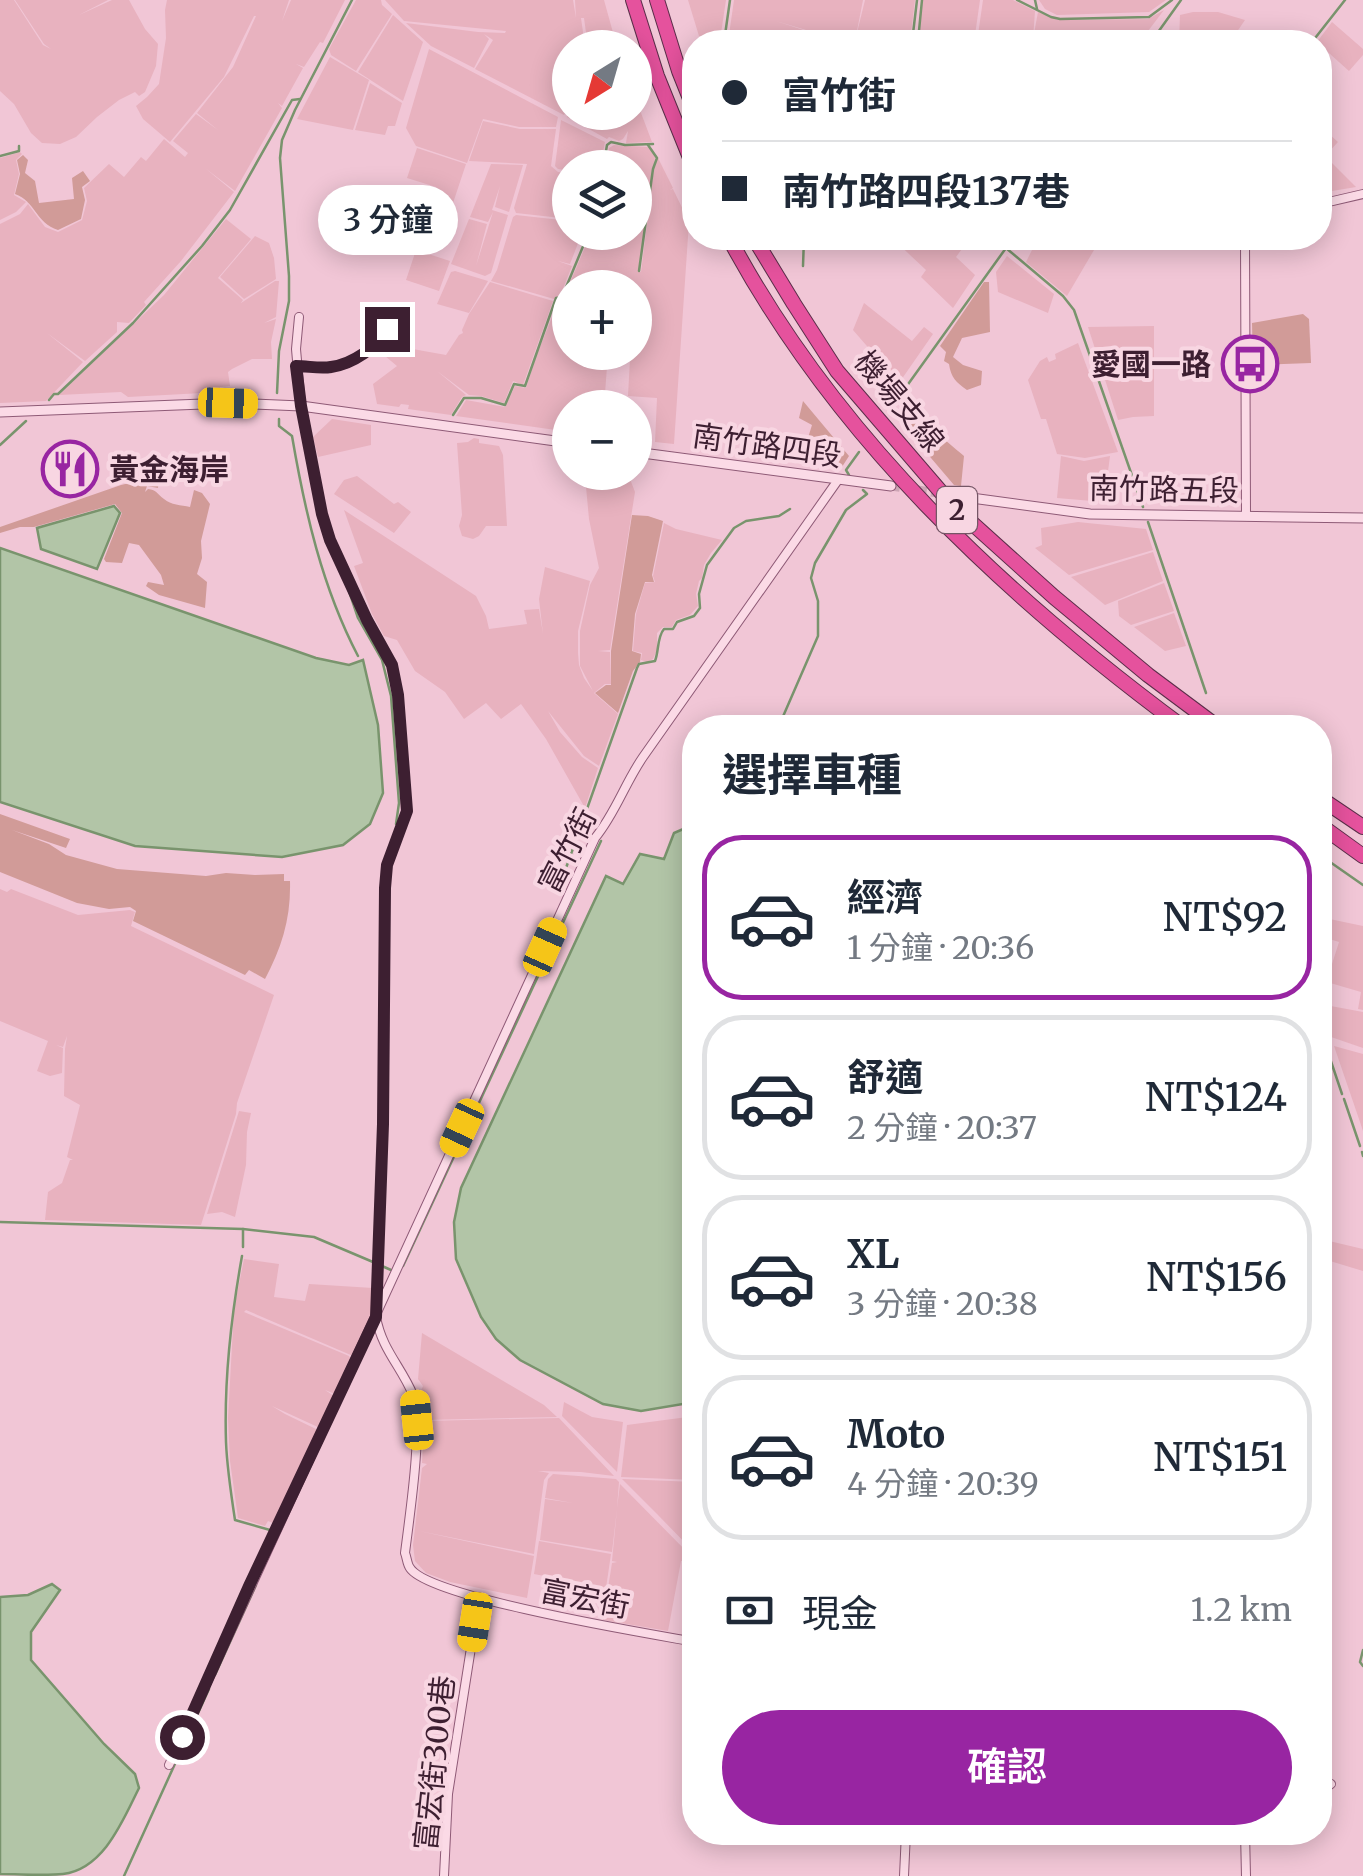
<!DOCTYPE html>
<html lang="zh-TW">
<meta charset="utf-8">
<style>
:root{--surface:#fff;--page:#f2f2f3;--text:#1f2937;--muted:#747a83;--line:#e0e1e3;--accent:#9825a2}
body{margin:0;font-family:Merriweather,"Noto Sans TC",serif;background:var(--page);color:var(--text);height:100vh;display:flex;flex-direction:column;font-size:38px;white-space:nowrap}
*{box-sizing:border-box;margin:0}
p{font-size:32px;color:var(--muted)}
.icon{flex:none;width:55px;height:55px;fill:none;stroke:currentColor;stroke-width:2;stroke-linecap:round;stroke-linejoin:round}
.map{position:relative;flex:1;overflow:hidden}
.drawer{position:absolute;left:682px;top:715px;width:650px;height:1130px;display:flex;flex-direction:column;background:var(--surface);border-radius:40px;box-shadow:0 5px 25px #0003}
.drawer>*{flex:none}
.hud{position:absolute;left:682px;top:30px;width:650px;height:220px;border-radius:40px;box-shadow:0 5px 25px #0003;display:grid;align-content:center;height:220px;padding:0 40px;background:var(--surface)}
.needle{width:65px;rotate:217deg}
.buttons{position:absolute;left:552px;top:30px;display:grid;gap:20px}
.buttons a{display:grid;place-items:center;width:100px;height:100px;border-radius:50%;background:var(--surface);box-shadow:0 5px 25px #0003;font-size:50px}
.end{position:absolute;width:45px;height:45px;margin:-22px;border:12px solid #3d1f31;background:#fff;box-shadow:0 0 0 5px #fff}
.from{border-radius:50%}
.bubble{position:absolute;height:70px;border-radius:35px;background:var(--surface);box-shadow:0 5px 25px #0003;font-size:32px;font-weight:600;line-height:70px;text-align:center}
.car{position:absolute;width:30px;height:60px;margin:-30px -15px;border-radius:12px;box-shadow:0 0 8px 2px #0007;background:linear-gradient(#f5c518 24%,#345 0 40%,#f5c518 0 76%,#345 0 86%,#f5c518 0)}
.hud b{display:flex;align-items:center;gap:35px;height:95px;font-size:38px}
.hud b+b{border-top:2px solid var(--line)}
.hud i{width:25px;height:25px;background:var(--text)}
ul{padding:0;list-style:none}
li{display:flex;align-items:center;gap:30px;height:165px;margin:0 20px 15px;padding:0 20px;border:5px solid var(--line);border-radius:40px}
li div{flex:1}
li b{display:block;font-size:38px}
li em{font-style:normal;font-weight:600}
li.current{border-color:var(--accent)}
li>.icon{width:90px;height:90px;stroke-width:1.5}
h2{padding:0 40px;font-size:45px;line-height:120px}
.pay{display:flex;align-items:center;gap:25px;height:110px;padding:0 40px;font-size:38px}
.pay p{margin-inline-start:auto}
.button{display:flex;gap:20px;margin-top:auto;padding:20px 40px}
.button a{flex:1;height:115px;border-radius:60px;background:var(--accent);color:#fff;font-size:40px;font-weight:600;line-height:115px;text-align:center}
.map>svg:first-child{display:block}
.farmland{fill:#e8b2bf}
.green{fill:#d19b98}
.water{fill:#b2c5a7;stroke:#79946d;stroke-width:2.5}
.lines{fill:none;stroke-linecap:round;stroke-linejoin:round}
.stream{stroke:#79946d;stroke-width:2.5}
.tertiary-tunnel{stroke:#cda5b5;stroke-width:9;stroke-dasharray:9 4.5;stroke-linecap:butt}
.minor-casing{stroke:#8e5a76;stroke-width:10}
.tertiary-casing{stroke:#8e5a76;stroke-width:11}
.motorway-casing{stroke:#5c2e4a;stroke-width:16}
.minor{stroke:#fbdae6;stroke-width:8}
.tertiary{stroke:#fbdae6;stroke-width:9}
.motorway{stroke:#e5529d;stroke-width:14}
.route{stroke:#3d1f31;stroke-width:12}
.labels{text-anchor:middle;dominant-baseline:central;stroke-width:8;stroke-linejoin:round;paint-order:stroke}
.shield{fill:#f8d6e2;stroke:#755666;stroke-width:2.5}
.shield-label{font-size:28px;font-weight:bold;fill:#3d1f31}
.poi-label{font-size:30px;font-weight:bold;fill:#3d1f31;stroke:#f8d6e2;text-anchor:end}
.street-label{font-size:30px;fill:#3d1f31;stroke:#f8d6e2}
</style>
<div class="map">
<svg width="1363" height="1876" viewBox="0 0 1363 1876">
<rect width="100%" height="100%" fill="#f1c6d6"/>
<g class="farmland">
<polygon points="0,0 14,0 43,45 51,49 44,44 15,0 108,0 79,15 112,0 129,0 145,29 158,44 156,66 145,92 139,96 135,92 119,100 97,117 76,137 60,144 42,143 31,133 14,104 0,91"/>
<polygon points="167,0 289,0 282,21 291,0 345,0 323,43 320,42 304,67 296,64 303,68 282,106 278,103 282,108 235,191 205,168 234,192 181,261 144,302 146,305 129,323 117,322 117,332 85,361 47,333 83,362 46,401 0,403 0,224 20,214 28,204 45,227 58,232 82,220 87,201 84,188 109,164 124,177 141,157 146,161 164,139 185,157 188,153 173,141 196,114 218,130 197,113 233,67 256,16 254,16 224,77 170,142 143,119 136,106 147,97 159,84 166,38 165,10"/>
<polygon points="356,0 381,0 382,5 392,14 356,71 331,55 329,49"/>
<polygon points="385,0 573,0 576,18 575,0 604,0 617,47 588,47 584,18 581,18 585,47 570,48 570,69 550,69 570,71 570,106 564,115 475,69 493,40 484,34 489,39 474,68 431,46 406,23 478,32 505,33 506,31 404,21"/>
<polygon points="688,0 726,0 720,40 703,40 703,36 699,36"/>
<polygon points="734,0 863,0 855,41 865,0 915,0 910,42 846,42 776,21 840,42 728,42"/>
<polygon points="922,0 980,0 974,42 922,42 919,38"/>
<polygon points="983,0 1013,0 1035,11 1033,39 1038,12 1058,20 1148,19 1164,10 1145,35 1099,36 1144,36 1140,42 1033,42 1032,40 1031,42 977,42"/>
<polygon points="1039,0 1166,0 1149,12 1057,15 1045,9"/>
<polygon points="1193,12 1218,12 1245,20 1230,42 1179,42 1180,15"/>
<polygon points="393,15 423,42 403,101 358,72"/>
<polygon points="1332,22 1363,49 1363,55 1349,71 1320,45 1320,42 1317,42"/>
<polygon points="429,49 558,117 556,127 519,127 483,119 467,163 416,146 406,128"/>
<polygon points="330,57 369,80 353,130 297,119"/>
<polygon points="370,83 402,103 395,126 388,126 385,135 355,130"/>
<polygon points="635,97 652,142 626,143 628,131 623,139 619,141 609,137 607,139 567,117 570,112 635,112"/>
<polygon points="561,120 605,142 600,167 570,168 570,171 558,169 555,166"/>
<polygon points="483,121 520,129 556,129 551,166 558,172 570,174 570,219 516,213 514,208 527,164 469,161"/>
<polygon points="1320,126 1338,142 1325,156 1356,187 1320,193"/>
<polygon points="614,145 648,147 655,157 638,272 641,272 654,168 658,158 673,188 670,190 673,189 689,222 674,444 655,442 657,398 628,396 630,359 632,353 635,352 637,309 635,316 635,288 570,288 570,352 608,353 604,407 570,408 570,432 456,416 466,400 505,407 515,386 526,388 536,357 558,302 563,299 591,233 635,232 635,168 606,167 609,148"/>
<polygon points="417,148 466,164 441,239 422,233 436,187 407,178"/>
<polygon points="20,152 22,154 16,160 19,174 14,195 26,202 16,212 0,220 0,158"/>
<polygon points="491,164 523,165 509,212 495,207 500,186 492,210 508,215 491,273 485,276 451,264 469,219 487,224 476,266 493,212 488,222 470,217"/>
<polygon points="516,215 570,221 570,232 582,233 570,264 558,261 572,266 560,296 554,299 491,281 497,270 513,217"/>
<polygon points="226,219 251,239 218,278 243,300 241,303 275,281 279,281 276,317 264,323 276,319 271,342 272,359 252,359 232,369 228,372 230,386 220,387 221,392 128,397 121,392 59,395 164,295"/>
<polygon points="255,236 269,243 274,258 276,279 244,299 220,277"/>
<polygon points="892,238 970,238 956,257 975,275 953,308 921,277 926,270"/>
<polygon points="1037,240 1094,250 1067,296 1026,262"/>
<polygon points="416,250 450,261 439,291 406,280"/>
<polygon points="1007,256 1054,294 1048,313 998,292 996,272"/>
<polygon points="455,271 488,281 469,313 437,304 451,272"/>
<polygon points="490,282 553,301 523,385 513,381 504,403 481,396 469,395 437,371 466,395 462,397 451,415 408,409 409,405 401,404 399,407 377,404 373,384 397,366 385,356 390,348 396,346 446,355 459,335 463,333 462,330 469,314"/>
<polygon points="864,303 912,341 924,327 933,334 899,383 853,330"/>
<polygon points="1154,326 1154,416 1133,417 1118,420 1088,327"/>
<polygon points="1078,343 1118,452 1085,458 1057,454 1046,419 1041,419 1028,380 1040,361 1047,357 1049,362 1056,359 1055,354"/>
<polygon points="332,419 371,425 371,445 318,457 313,437"/>
<polygon points="474,438 479,439 479,443 499,446 503,455 507,526 486,526 479,536 473,539 462,536 459,526 462,515 457,443 468,442"/>
<polygon points="1061,456 1084,461 1110,456 1104,502 1057,498"/>
<polygon points="578,473 622,473 630,479 635,492 610,650 598,651 610,652 611,684 605,684 594,693 618,714 599,766 584,756 548,711 560,732 582,757 598,768 585,808 546,739 521,704 501,719 486,703 464,719 445,692 415,671 397,640 384,636 372,614 354,566 363,563 344,510 476,596 486,616 489,629 527,624 524,610 539,609 543,634 539,599 545,567 590,581 578,631 578,653 579,665 584,678 593,691 580,666 580,631 590,585 599,568 589,519 586,487"/>
<polygon points="357,476 394,504 398,502 411,512 394,533 334,494 344,480"/>
<polygon points="1078,522 1146,529 1153,550 1069,575 1035,548 1042,545 1041,528"/>
<polygon points="664,523 676,529 722,540 711,553 704,565 702,578 699,581 696,594 698,606 690,615 676,620 672,627 663,627 657,633 657,650 653,659 647,662 641,660 642,653 633,651 636,614 645,583 655,582 653,576"/>
<polygon points="1153,552 1163,581 1105,605 1071,577"/>
<polygon points="1164,583 1174,611 1131,625 1119,616 1118,601"/>
<polygon points="1174,613 1186,646 1165,651 1134,627"/>
<polygon points="0,889 7,892 11,889 78,915 130,910 135,912 131,926 274,995 237,1103 236,1114 201,1225 45,1220 48,1192 62,1183 70,1160 73,1160 67,1157 80,1105 64,1096 65,1049 67,1036 63,1047 56,1045 63,1048 62,1073 50,1076 37,1071 48,1041 0,1021"/>
<polygon points="1320,917 1363,926 1363,1010 1358,1009 1361,992 1320,980 1320,960 1332,964 1339,942 1320,936"/>
<polygon points="1320,1004 1363,1012 1363,1048 1331,1037"/>
<polygon points="1334,1046 1363,1054 1363,1131 1360,1122"/>
<polygon points="239,1111 251,1113 247,1132 246,1165 235,1217 222,1212 207,1214"/>
<polygon points="1320,1212 1332,1214 1325,1240 1363,1249 1363,1271 1320,1258"/>
<polygon points="244,1259 279,1264 274,1297 305,1301 309,1284 373,1288 372,1322 364,1331 353,1356 246,1310 244,1312 349,1356 351,1360 335,1394 325,1390 334,1396 320,1428 272,1406 285,1414 318,1430 273,1523 268,1521 265,1526 238,1518 230,1461 228,1418 234,1309"/>
<polygon points="422,1333 544,1405 557,1417 424,1420 425,1410 420,1393 423,1386 418,1379"/>
<polygon points="564,1402 592,1417 623,1422 617,1472 562,1416"/>
<polygon points="695,1416 695,1480 621,1477 627,1425"/>
<polygon points="559,1418 614,1476 581,1472 538,1471 549,1473 544,1480 534,1554 419,1531 534,1556 527,1598 450,1582 426,1573 415,1561 413,1545 422,1468 427,1464 422,1463 424,1421"/>
<polygon points="553,1474 616,1479 619,1482 617,1508 620,1484 694,1559 681,1561 668,1631 603,1620 612,1563 617,1562 612,1561 617,1509 612,1552 540,1540 545,1499 573,1503 545,1498 548,1479"/>
<polygon points="622,1479 695,1482 695,1553 658,1515"/>
<polygon points="539,1541 611,1554 606,1588 534,1574"/>
</g>
<g class="green">
<path d="M23,155L28,160L25,173L35,181L39,203L74,199L72,178L83,171L90,181L82,187L85,200L81,219L58,230C36,223 35,201 15,194L20,174L17,160Z"/>
<path d="M984,282H989L990,332L962,338L953,357L963,365L982,371L981,385L967,390C956,382 951,378 949,364L944,361L946,352L940,346Z"/>
<polygon points="1303,314 1309,319 1311,363 1253,365 1252,323"/>
<polygon points="803,401 849,456 840,470 777,460 784,435 807,441 812,425 799,418"/>
<path d="M894,407C906,419 915,423 930,430C943,437 953,447 964,456L961,486L954,485L891,411Z"/>
<path d="M159,476L158,488L147,486L145,492L148,489C157,490 157,494 164,499C171,505 181,505 190,507L194,490L202,493L210,504L201,541L202,558L197,574L207,582L205,608L159,595L146,586L148,582L164,585L161,575L139,545L129,543L122,563L106,562L104,559L122,513L115,504L34,527H20L0,533V527L121,485Z"/>
<polygon points="632,515 648,516 663,521 652,575 654,582 645,582 635,614 632,651 641,654 640,662 633,671 618,713 595,693 606,685 611,685 611,651"/>
<path d="M0,814L70,839L66,848L12,830L49,844L66,855L117,869L206,876L226,873L255,875L284,874V881H290C291,918 282,947 265,979L249,970L245,975L133,921L136,911L130,907L109,909L77,903L0,872Z"/>
</g>
<g class="water">
<polygon points="114,506 120,513 97,569 41,549 37,528"/>
<polygon points="0,548 316,658 349,665 363,660 378,725 383,793 370,824 343,845 282,857 135,846 0,802"/>
<polygon points="695,824 695,1402 641,1411 603,1404 520,1360 496,1339 481,1317 456,1259 454,1222 461,1188 606,876 623,884 640,854 664,859 674,833"/>
<path d="M52,1584L60,1590L31,1632V1660L104,1744L135,1774L139,1788C123,1820 104,1869 63,1874C43,1876 21,1874 0,1874V1597L28,1595Z"/>
</g>
<g class="lines">
<g class="stream">
<polyline points="1017,0 1051,17 1060,19 1149,17 1172,0"/>
<polyline points="1035,0 1037,9"/>
<polyline points="918,41 922,0"/>
<polyline points="724,42 730,0"/>
<polyline points="912,42 917,0"/>
<polyline points="1151,42 1181,0"/>
<polyline points="1312,42 1345,0"/>
<polyline points="0,156 19,151 19,146"/>
<polyline points="603,168 607,145 611,142 625,145 653,144"/>
<polyline points="1006,247 1013,238"/>
<polyline points="803,266 804,238"/>
<polyline points="639,271 653,169 657,158 648,145"/>
<polyline points="277,393 279,351 289,301 289,276 280,158 282,140 295,110 352,0"/>
<polyline points="49,400 54,394 58,394 133,323 202,246 230,210 292,100 300,99"/>
<polyline points="896,401 1006,248 1063,296 1074,310 1143,507"/>
<polyline points="453,415 464,398 481,398 505,405 514,384 525,386 556,298 562,297 589,232"/>
<path d="M279,419V426L292,436C305,512 322,587 358,656"/>
<polyline points="0,445 26,421"/>
<polyline points="849,475 846,470 859,452"/>
<polyline points="1148,522 1206,693"/>
<polyline points="348,588 358,618 382,660 391,696 399,803 396,824"/>
<polyline points="778,728 818,636 818,601 811,578 815,563 846,510 867,494 863,490"/>
<polyline points="1320,855 1363,885"/>
<path d="M566,875V868L637,668L639,664L655,661C659,651 657,637 664,629H673L677,622L694,616L700,608L699,594L707,565L734,528L746,521L779,516L790,509"/>
<polyline points="1320,1029 1342,1094"/>
<polyline points="1344,1099 1360,1146"/>
<polyline points="1362,1152 1363,1156"/>
<polyline points="0,1222 243,1229 314,1237 373,1262"/>
<polyline points="243,1247 243,1229"/>
<path d="M242,1256C231,1317 224,1380 226,1442C227,1468 231,1494 235,1520L270,1530"/>
<polyline points="382,1266 391,1270"/>
<polyline points="403,1266 601,841"/>
<polyline points="1363,1650 1360,1662 1363,1666"/>
<polyline points="215,1675 256,1585"/>
<polyline points="124,1876 209,1689"/>
</g>
<polyline class="tertiary-tunnel" points="891,486 964,497"/>
<g class="minor-casing">
<g id="minor">
<polyline points="1320,204 1363,194"/>
<polyline points="1245,238 1246,516"/>
<path d="M299,317L296,349L301,406L322,514L330,540L367,619L392,665L398,695L407,811L387,865L385,888L383,1124L376,1317C382,1350 401,1366 413,1395C424,1422 409,1520 405,1553C407,1558 407,1564 410,1568C429,1598 651,1634 695,1642"/>
<path d="M296,366C308,366 320,368 331,367C353,365 377,347 387,329L378,319"/>
<path d="M169,1765L595,838C615,814 625,783 643,757L838,480"/>
<polyline points="1320,1792 1331,1784"/>
<polyline points="1245,1832 1246,1876"/>
<polyline points="1245,1838 1265,1832"/>
<polyline points="444,1876 448,1794 479,1597"/>
<polyline points="904,1876 906,1832"/>
</g>
</g>
<g class="tertiary-casing">
<g id="tertiary">
<polyline points="0,412 228,403 301,406 570,443"/>
<polyline points="635,452 891,486"/>
<polyline points="964,497 1090,514 1363,518"/>
</g>
</g>
<g class="motorway-casing">
<g id="motorway">
<polyline points="633,0 657,76 695,170"/>
<polyline points="657,0 679,71 695,111"/>
<path d="M729,238C836,438 1003,594 1184,728"/>
<polyline points="754,238 794,304 837,371 953,506 1054,597 1148,675 1219,728"/>
<polyline points="1320,798 1363,827"/>
<polyline points="1320,825 1363,856"/>
</g>
</g>
<use href="#minor" class="minor"/>
<use href="#tertiary" class="tertiary"/>
<use href="#motorway" class="motorway"/>
</g>
<g class="lines">
<path class="route" d="M182,1737L250,1584L376,1317L383,1124L385,888L387,865L407,811L398,695L392,665L367,620L330,540L322,514L301,406L296,366C308,366 320,369 331,367C353,364 377,347 387,329"/>
</g>
<defs>
<g id="bus-ring" transform="scale(2.875)"><circle r="9.5" fill="#f8d6e2" stroke="#9825a2" stroke-width="1.5"/><path d="M-5-6H5V4H4V6H2V4H-2V6H-4V4H-5ZM-3.5-4V0h7V-4ZM-3.5 1.2v1.5H-2V1.2ZM2 1.2v1.5H3.5V1.2Z" fill="#9825a2"/></g>
<g id="restaurant-ring" transform="scale(2.875)"><circle r="9.5" fill="#f8d6e2" stroke="#9825a2" stroke-width="1.5"/><path d="M-5-6h1v4h1v-4h1v4h1v-4h1v5L-1.5 .5V6h-2V.5L-5-1ZM5-6V6H3V1.5H1.5Q1.5-4 5-6Z" fill="#9825a2"/></g>
</defs>
<g fill-rule="evenodd">
<use href="#bus-ring" x="1250" y="364"/>
<use href="#restaurant-ring" x="70" y="469"/>
</g>
<g class="labels">
<rect class="shield" x="937" y="487" width="40" height="46" rx="8"/>
<g class="shield-label">
<text x="957" y="510">2</text>
</g>
<g class="poi-label">
<text x="1211" y="364">愛國一路</text>
<text x="109" y="469" text-anchor="start">黃金海岸</text>
</g>
<g class="street-label">
<text transform="translate(900 401) rotate(50)">機場支線</text>
<text transform="translate(767 445) rotate(8)">南竹路四段</text>
<text transform="translate(1164 489) rotate(1)">南竹路五段</text>
<text transform="translate(567 850) rotate(-63)">富竹街</text>
<text transform="translate(585 1598) rotate(11)">富宏街</text>
<text transform="translate(434 1763) rotate(-84)">富宏街300巷</text>
</g>
</g>
</svg>
<div class="buttons">
<a><svg class="needle" viewBox="-14 -14 28 28"><path d="M0-13l5 13h-10z" fill="#e53935"/><path d="M0 13l5-13h-10z" fill="#747a83"/></svg></a>
<a><svg class="icon" aria-label="layers" viewBox="0 0 24 24"><path d="M12 4l9 5-9 5-9-5zM3 14l9 5 9-5"/></svg></a>
<a>+</a>
<a>−</a>
</div>
<i class="end from" style="left:182px;top:1737px"></i>
<i class="end" style="left:387px;top:329px"></i>
<div class="bubble" style="left:318px;top:185px;width:140px">3 分鐘</div>
<i class="car" style="left:228px;top:403px;rotate:92deg"></i>
<i class="car" style="left:545px;top:947px;rotate:24deg"></i>
<i class="car" style="left:462px;top:1128px;rotate:205deg"></i>
<i class="car" style="left:417px;top:1420px;rotate:354deg"></i>
<i class="car" style="left:475px;top:1622px;rotate:189deg"></i>
<div class="hud">
<b><i class="from"></i>富竹街</b>
<b><i></i>南竹路四段137巷</b>
</div>
<section class="drawer">
<h2>選擇車種</h2>
<ul>
<li class="current"><svg class="icon" aria-label="car" viewBox="0 0 24 24"><path d="M5 17H2v-5l4-1 3-4h7l3 4 3 1v5h-3M9 17h6M6 11h13"/><circle cx="7" cy="17" r="2"/><circle cx="17" cy="17" r="2"/></svg><div><b>經濟</b><p>1 分鐘 · 20:36</p></div><em>NT$92</em></li>
<li><svg class="icon" aria-label="car" viewBox="0 0 24 24"><path d="M5 17H2v-5l4-1 3-4h7l3 4 3 1v5h-3M9 17h6M6 11h13"/><circle cx="7" cy="17" r="2"/><circle cx="17" cy="17" r="2"/></svg><div><b>舒適</b><p>2 分鐘 · 20:37</p></div><em>NT$124</em></li>
<li><svg class="icon" aria-label="car" viewBox="0 0 24 24"><path d="M5 17H2v-5l4-1 3-4h7l3 4 3 1v5h-3M9 17h6M6 11h13"/><circle cx="7" cy="17" r="2"/><circle cx="17" cy="17" r="2"/></svg><div><b>XL</b><p>3 分鐘 · 20:38</p></div><em>NT$156</em></li>
<li><svg class="icon" aria-label="car" viewBox="0 0 24 24"><path d="M5 17H2v-5l4-1 3-4h7l3 4 3 1v5h-3M9 17h6M6 11h13"/><circle cx="7" cy="17" r="2"/><circle cx="17" cy="17" r="2"/></svg><div><b>Moto</b><p>4 分鐘 · 20:39</p></div><em>NT$151</em></li>
</ul>
<div class="pay"><svg class="icon" aria-label="cash" viewBox="0 0 24 24"><path d="M3 7h18v10H3z"/><circle cx="12" cy="12" r="2"/></svg>現金<p>1.2 km</p></div>
<div class="button"><a>確認</a></div>
</section>
</div>
